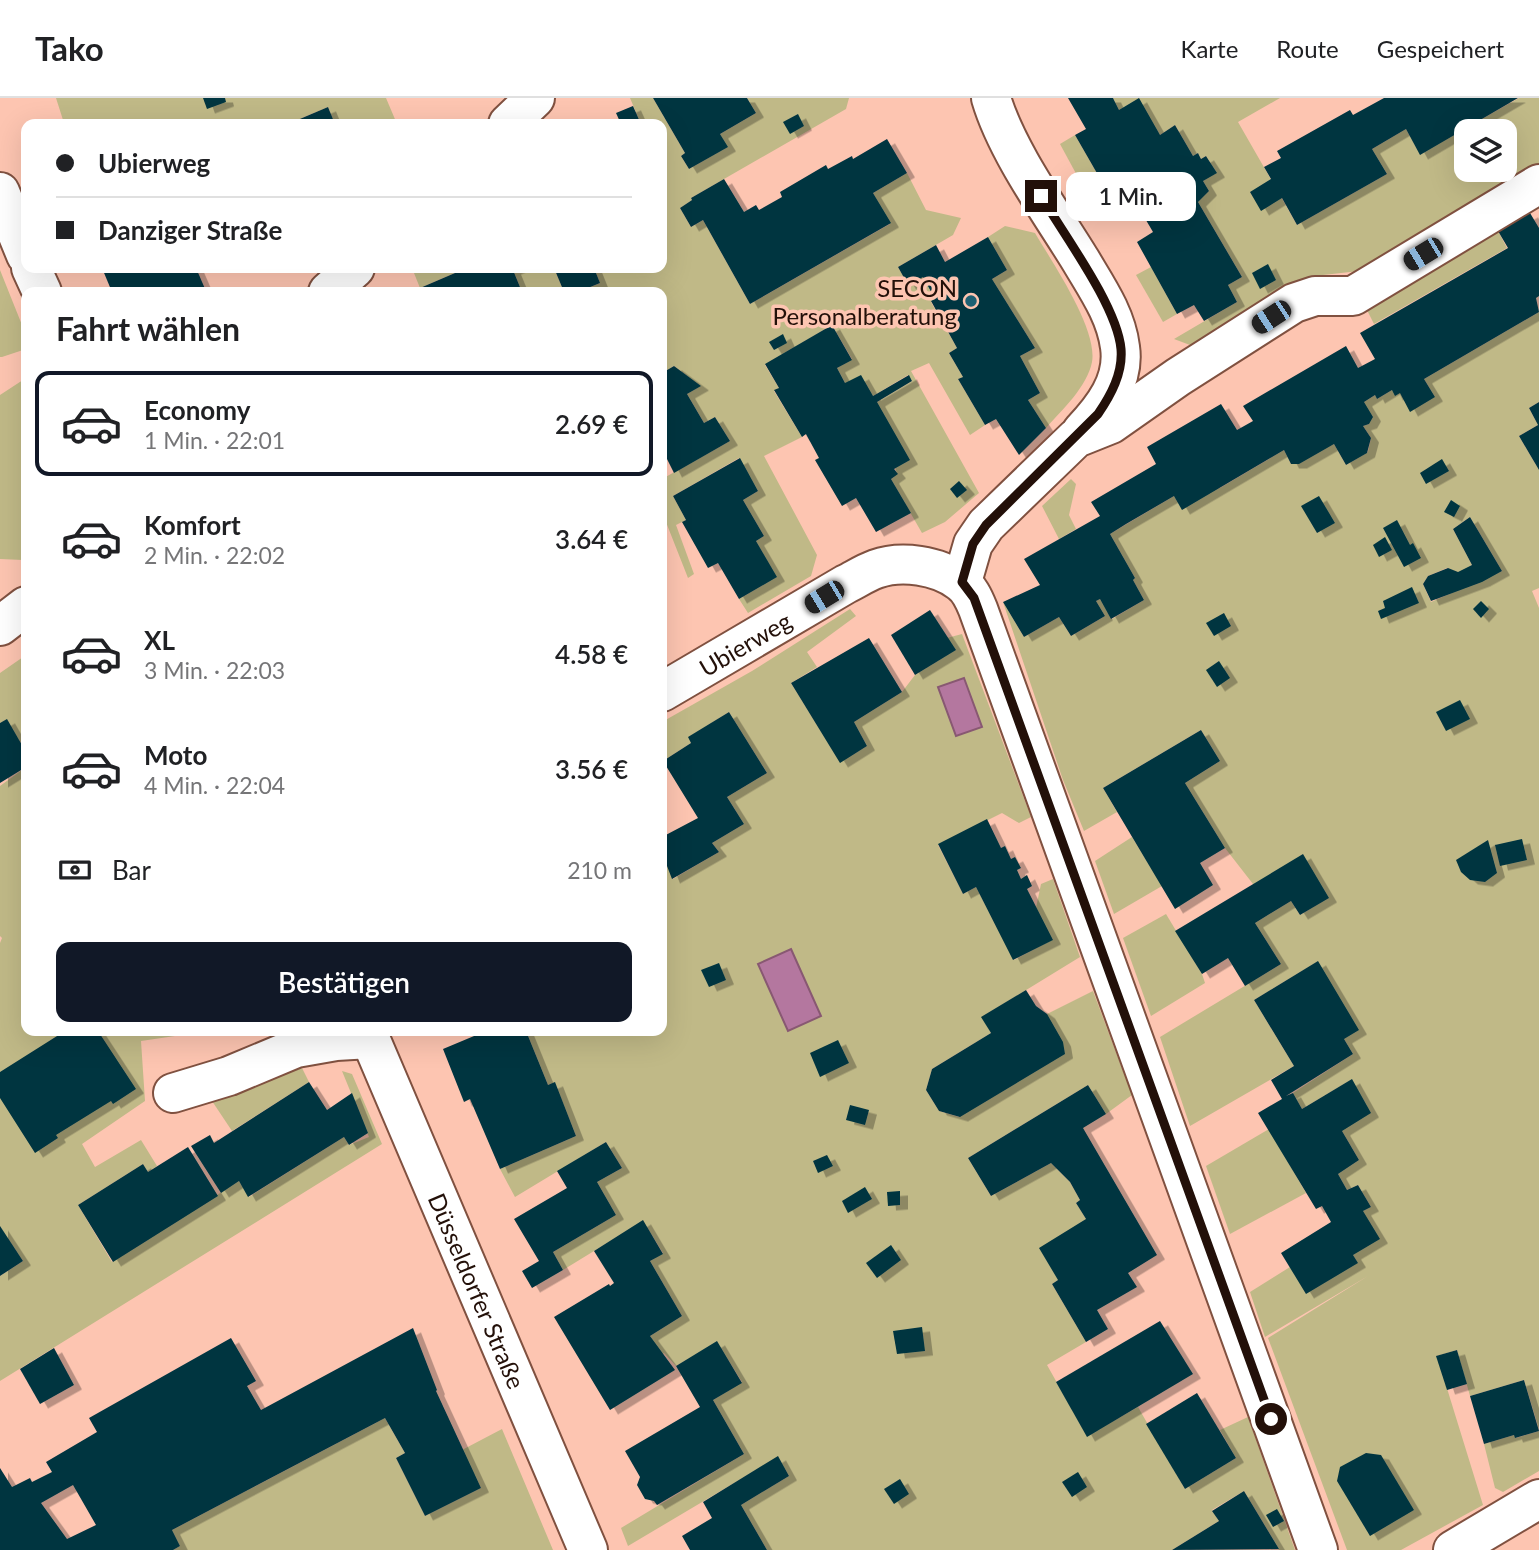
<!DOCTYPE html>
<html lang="de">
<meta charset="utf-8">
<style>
:root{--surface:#fff;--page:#f6f6f6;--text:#202124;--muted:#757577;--line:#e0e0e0;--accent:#111827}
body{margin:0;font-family:Lato,sans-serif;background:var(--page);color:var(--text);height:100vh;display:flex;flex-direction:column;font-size:26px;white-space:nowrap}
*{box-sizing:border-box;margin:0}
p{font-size:23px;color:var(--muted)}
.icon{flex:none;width:38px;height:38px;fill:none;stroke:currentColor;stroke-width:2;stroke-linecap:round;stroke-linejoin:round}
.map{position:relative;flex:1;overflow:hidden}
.details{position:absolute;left:21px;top:189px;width:646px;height:749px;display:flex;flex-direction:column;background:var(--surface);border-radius:14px;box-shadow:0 7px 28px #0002}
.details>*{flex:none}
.top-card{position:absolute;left:21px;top:21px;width:646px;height:154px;border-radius:14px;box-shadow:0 7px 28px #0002;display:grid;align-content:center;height:154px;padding:0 35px;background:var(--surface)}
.buttons{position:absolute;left:1454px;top:21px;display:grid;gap:14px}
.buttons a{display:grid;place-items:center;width:63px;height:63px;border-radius:14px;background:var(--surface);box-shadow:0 7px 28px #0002;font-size:35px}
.end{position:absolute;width:32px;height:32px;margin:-16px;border:9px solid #231009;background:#fff;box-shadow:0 0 0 4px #fff}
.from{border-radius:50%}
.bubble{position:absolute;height:49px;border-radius:14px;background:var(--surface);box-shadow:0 7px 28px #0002;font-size:23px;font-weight:600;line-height:49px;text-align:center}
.car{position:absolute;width:21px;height:42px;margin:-21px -10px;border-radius:9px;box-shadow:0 0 5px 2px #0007;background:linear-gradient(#222 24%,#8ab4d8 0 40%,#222 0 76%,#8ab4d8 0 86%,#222 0)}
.top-card b{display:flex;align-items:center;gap:24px;height:66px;font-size:26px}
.top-card b+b{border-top:2px solid var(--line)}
.top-card i{width:18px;height:18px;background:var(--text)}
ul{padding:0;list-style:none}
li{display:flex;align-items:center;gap:21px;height:105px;margin:0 14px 10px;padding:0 21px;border:4px solid transparent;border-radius:14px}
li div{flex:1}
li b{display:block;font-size:26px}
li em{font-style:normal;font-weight:600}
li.selected{border-color:var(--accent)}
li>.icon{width:63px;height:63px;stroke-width:1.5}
h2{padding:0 35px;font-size:32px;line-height:84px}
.pay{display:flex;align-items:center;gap:18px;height:77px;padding:0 35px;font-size:26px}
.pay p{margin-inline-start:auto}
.button{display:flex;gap:14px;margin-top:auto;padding:14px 35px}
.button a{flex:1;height:80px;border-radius:14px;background:var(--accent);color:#fff;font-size:28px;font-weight:600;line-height:80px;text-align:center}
header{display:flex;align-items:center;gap:42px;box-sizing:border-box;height:98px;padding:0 35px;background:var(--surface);border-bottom:2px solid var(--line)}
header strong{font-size:33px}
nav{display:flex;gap:38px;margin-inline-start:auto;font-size:24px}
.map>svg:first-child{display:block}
.green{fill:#c0b987;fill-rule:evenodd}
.water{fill:#b4779f;stroke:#885872;stroke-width:2}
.building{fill:#003441;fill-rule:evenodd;filter:url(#shadow)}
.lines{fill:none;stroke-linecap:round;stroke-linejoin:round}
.street-casing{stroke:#805140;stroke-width:42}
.street{stroke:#fff;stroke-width:38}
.route{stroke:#231009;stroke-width:9}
.poi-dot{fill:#1d6073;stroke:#fdc5b1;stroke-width:2.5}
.labels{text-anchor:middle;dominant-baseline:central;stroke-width:7;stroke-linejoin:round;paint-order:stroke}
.poi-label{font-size:24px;fill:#231009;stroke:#fdc5b1;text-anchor:end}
.street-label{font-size:24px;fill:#231009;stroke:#fdc5b1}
</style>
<header>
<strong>Tako</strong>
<nav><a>Karte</a><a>Route</a><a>Gespeichert</a></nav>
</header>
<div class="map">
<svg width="1539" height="1452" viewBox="0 0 1539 1452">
<defs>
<filter id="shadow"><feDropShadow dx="8" dy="4.5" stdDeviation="0" flood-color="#0004"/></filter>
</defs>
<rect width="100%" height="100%" fill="#fdc5b1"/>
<g class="green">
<polygon points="56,0 386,0 397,26 335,26 328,9 288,26 54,26 63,22"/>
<polygon points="630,0 653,0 685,55 681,58 689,71 727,49 720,36 756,15 747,0 849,0 846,11 691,100 692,102 680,110 691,129 703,122 750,206 890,126 873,95 907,75 926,112 961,120 953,137 898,169 908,187 923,179 935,201 931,204 957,250 949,255 963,279 958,281 985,327 970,337 929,265 911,273 979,395 945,424 922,435 891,381 897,376 877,304 912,283 908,277 873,298 845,285 837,270 852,261 832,227 765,267 779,290 774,293 802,339 764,358 817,457 811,478 748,515 739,501 776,479 756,443 764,438 743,402 758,393 739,360 673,398 686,422 676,427 694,476 688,480 662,414 662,381 730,343 715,319 704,325 687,296 700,288 674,268 662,275 662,194 578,194 600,185 594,170 662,170 662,26 641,26"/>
<path d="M1113,0H1280L1238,24L1297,127L1387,76L1372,51L1406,31L1420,56L1519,0H1539V73L1368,172L1323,177L1198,250L1174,241L1237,204L1228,187L1242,179L1198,104L1209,93L1203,83L1216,74L1206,58L1201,61L1198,55L1193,58L1175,27L1160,37L1119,12ZM1466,33H1505V72H1466Z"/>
<polygon points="1075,37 1116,108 1099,118 1060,46"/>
<polygon points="1539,96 1539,110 1498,133 1507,150 1374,226 1363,204"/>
<path d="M1005,128L1035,135C1052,164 1098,231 1092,264C1087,289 1062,312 1046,330L1028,302L1040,295L1020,258L1035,250L992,181L1007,172L988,139Z"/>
<polygon points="1151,169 1177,216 1163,224 1136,177"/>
<polygon points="412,170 461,170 462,172 420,190"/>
<polygon points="517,170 554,170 564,194 522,194 513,172"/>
<polygon points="0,172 26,237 26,251 2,259 0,259"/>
<path d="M1539,214V304L1529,310L1538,327L1519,338L1539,372V490L1532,493L1539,510V1331L1524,1282L1470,1298L1457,1252L1437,1258L1483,1407L1401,1452H1347L1268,1240L1368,1178L1265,1239L1250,1194L1290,1169L1306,1195L1357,1165L1353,1157L1363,1113L1371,1109L1358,1087L1347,1092L1338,1076L1359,1062L1342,1033L1351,982L1302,1011L1293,995L1353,956L1344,941L1317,864L1254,902L1294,968L1190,1028L1160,939L1281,866L1255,825L1291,803L1300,817L1328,800L1253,786L1225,750L1185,685L1220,663L1201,632L1103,690L1117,714L1084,733L1063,682L1003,504L1024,539L1059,519L1071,538L1105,518L1096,503L1100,501L1112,521L1144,502L1133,482L1135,480L1110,436L1174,398L1220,390L1284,352L1291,366L1334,346L1346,367L1368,354L1371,340L1363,328L1369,326L1364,304L1375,297L1377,301L1392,292L1435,299L1424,281ZM1470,419L1502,473L1431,504L1423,486L1428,478L1447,470L1459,476L1472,467L1453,431Z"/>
<polygon points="26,280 26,458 23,462 0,461 0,297"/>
<polygon points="1071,381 1076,386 1069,417 1076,431 1059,441 1042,408"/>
<polygon points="850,511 856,518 807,554 817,569 791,585 840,664 867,648 854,624 902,594 915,577 955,552 947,540 962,536 1031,719 1019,725 1002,715 938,747 963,796 976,789 1014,862 1052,842 1036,810 1041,786 1053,781 1080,859 982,919 991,935 932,971 926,992 939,1013 959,1019 1047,916 1093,893 1132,997 1106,1016 1088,987 968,1060 991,1098 1051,1065 1070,1084 1080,1102 1076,1105 1086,1121 1058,1182 1052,1186 1086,1244 1047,1267 1087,1338 1138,1309 1185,1391 1236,1360 1220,1332 1248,1319 1295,1452 1278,1452 1279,1451 1244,1393 1212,1412 1219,1423 1172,1452 767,1452 741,1407 789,1378 778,1359 628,1448 621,1430 744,1356 713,1302 742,1284 717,1244 676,1268 664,1255 661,1257 650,1238 682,1218 650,1163 663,1155 643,1123 563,1172 553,1154 616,1117 597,1084 622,1070 606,1044 515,1099 500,1071 576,1038 555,985 548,987 526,933 662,933 662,755 673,781 719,754 712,745 744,726 727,699 767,675 729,614 689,639 691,645 663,663 662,624 752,573"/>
<polygon points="26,557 26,654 7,622 0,625 0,575"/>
<polygon points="26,669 26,933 209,933 141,943 145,1003 82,1046 95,1069 141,1042 157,1068 148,1074 143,1066 78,1107 112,1164 239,1083 249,1099 344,1039 349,1047 369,1039 342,973 352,976 382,1046 0,1283 0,1178 23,1163 0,1129 0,845 2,840 0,838 0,688"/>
<polygon points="1132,739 1162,788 1114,816 1095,763"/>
<polygon points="1166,816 1202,876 1205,885 1151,918 1123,840"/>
<polygon points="302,970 309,984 232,1033 212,1003"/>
<polygon points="1269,1031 1306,1095 1230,1136 1206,1068"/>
<polygon points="385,1320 405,1355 396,1360 425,1418 481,1390 462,1352 502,1331 553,1452 173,1452 180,1448 172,1432"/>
<polygon points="1539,1333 1539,1373 1503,1394 1495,1390 1484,1346 1514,1337 1516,1340"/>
</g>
<g class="water">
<polygon points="964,580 982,629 956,638 938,589"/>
<polygon points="791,851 821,918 788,933 758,866"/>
</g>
<g class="building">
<polygon points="203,0 225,0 226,4 207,11"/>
<polygon points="653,0 747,0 756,15 720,36 728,49 689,71 681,58 685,55"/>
<polygon points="1068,0 1113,0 1119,12 1139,0 1160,37 1175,27 1193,58 1198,55 1201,61 1206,58 1217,75 1203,83 1209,93 1198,104 1242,179 1228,187 1237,204 1204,223 1194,207 1177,216 1137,144 1153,134 1133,100 1117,110 1075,37 1086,31"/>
<polygon points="1384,0 1518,0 1420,57 1406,31 1372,51 1387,76 1297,127 1282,100 1261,113 1250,94 1271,81 1264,69 1281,60 1277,53 1350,12 1353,17"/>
<polygon points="633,8 641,26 621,26 616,15"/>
<polygon points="328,9 335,26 288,26"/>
<polygon points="798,16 804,28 790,36 783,24"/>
<polygon points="887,41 907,75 873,95 891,125 750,206 703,122 691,129 680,110 692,102 691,100 724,81 744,114 756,107 759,112 782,99 780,94 826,67 828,71 852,58 853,61"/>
<polygon points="1530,115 1539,130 1539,198 1536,200 1539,214 1424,281 1435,299 1410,314 1400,295 1395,298 1392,292 1377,301 1375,297 1364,304 1373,319 1369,326 1363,328 1371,340 1367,355 1346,367 1334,346 1299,366 1291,366 1284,352 1182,412 1174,398 1126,426 1110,436 1135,480 1133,482 1144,502 1111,521 1100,501 1096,503 1105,518 1071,538 1059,519 1024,539 1003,504 1040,487 1024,461 1100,418 1091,404 1156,366 1147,349 1221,306 1237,332 1253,323 1243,308 1346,248 1358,270 1375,261 1360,235 1508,150 1498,133"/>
<polygon points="988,139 1007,172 992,181 1035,250 1020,258 1040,295 1028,302 1046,330 1019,357 996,321 985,327 958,281 963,279 949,255 957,250 931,203 935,201 923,179 908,187 898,169 936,147 945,164"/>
<polygon points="1268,166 1276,182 1260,191 1252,175"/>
<polygon points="102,170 196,170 206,193 112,194"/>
<polygon points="461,170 518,170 513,172 522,194 422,194 420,190 462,172"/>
<polygon points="554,170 594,170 600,185 578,194 564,194"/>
<polygon points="832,227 852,262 837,270 845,285 861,277 873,298 909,277 912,283 877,304 910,362 894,371 898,376 891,381 911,415 876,434 856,400 842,408 815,362 819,360 806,336 802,339 774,292 779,290 765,266"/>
<polygon points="783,236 787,245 774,252 769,244"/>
<polygon points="674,268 701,288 687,296 704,325 715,319 730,343 674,375 662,351 662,275"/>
<polygon points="1539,304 1539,372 1519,338 1538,327 1529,310"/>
<polygon points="740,360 758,393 743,402 764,438 756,443 777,479 739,501 718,465 708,470 682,424 686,422 673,398"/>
<polygon points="1442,361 1449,373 1426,386 1420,375"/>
<polygon points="959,383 967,392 957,400 950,391"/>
<polygon points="1319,398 1335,425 1317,435 1301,408"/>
<polygon points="1451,402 1460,408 1454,419 1444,414"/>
<polygon points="1470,419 1502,473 1482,484 1431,503 1423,486 1428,478 1448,470 1458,474 1472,467 1453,431"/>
<polygon points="1397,422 1410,447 1413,445 1421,460 1404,469 1383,430"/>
<polygon points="1385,439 1392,452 1379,459 1373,447"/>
<polygon points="1412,489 1419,505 1381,521 1378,513 1385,510 1383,503"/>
<polygon points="1481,503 1489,511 1481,520 1473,511"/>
<polygon points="930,512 956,552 915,577 891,537"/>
<polygon points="1224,515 1231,528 1214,538 1206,525"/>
<polygon points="869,540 902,594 854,624 867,648 840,665 791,585"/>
<polygon points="1219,563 1230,580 1217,589 1206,572"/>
<polygon points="1460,602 1470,621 1446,633 1436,614"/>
<polygon points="729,614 767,675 727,699 744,726 712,745 719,754 672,781 662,755 662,739 698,720 663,663 691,645 688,639"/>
<polygon points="7,621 26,654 26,669 0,685 0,625"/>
<polygon points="1201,632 1220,663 1185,685 1225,750 1200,765 1213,787 1175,811 1103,690"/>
<polygon points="987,721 1001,750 1005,748 1011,761 1015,759 1021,770 1017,772 1021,781 1027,777 1032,788 1027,791 1053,842 1013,862 976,789 963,796 938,746"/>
<polygon points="1522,741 1527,762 1500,768 1495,747"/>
<polygon points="1488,742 1497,775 1485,784 1470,782 1461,774 1456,762"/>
<polygon points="1303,756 1329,800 1300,817 1291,803 1255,825 1281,866 1245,888 1228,860 1202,876 1175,833"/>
<polygon points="1318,863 1359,932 1344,941 1353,956 1286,998 1293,995 1302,1011 1352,981 1371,1015 1342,1033 1359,1062 1338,1076 1347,1092 1358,1087 1371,1109 1363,1113 1380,1141 1353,1157 1358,1165 1306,1196 1281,1155 1331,1124 1322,1108 1316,1111 1258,1015 1282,1001 1271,982 1294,968 1254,902"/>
<polygon points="719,865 726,882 709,889 701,872"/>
<polygon points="1026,892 1036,908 1047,916 1063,944 1065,956 960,1019 939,1013 926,992 932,971 991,935 981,919"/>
<polygon points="65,933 98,933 136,991 113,1006 111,1003 56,1037 58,1040 35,1055 0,1000 0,974"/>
<polygon points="486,933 488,935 495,933 526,933 548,987 555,984 576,1038 500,1071 470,1001 464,1004 443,951"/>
<polygon points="838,942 849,965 820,979 810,955"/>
<polygon points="309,984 327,1012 352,995 368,1035 349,1047 344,1039 248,1099 239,1083 221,1095 191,1048 210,1037 214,1045"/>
<polygon points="1088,987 1106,1016 1083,1030 1157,1157 1128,1175 1137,1189 1097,1212 1108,1231 1086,1244 1052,1186 1058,1182 1039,1150 1086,1121 1076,1105 1080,1102 1070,1084 1051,1065 991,1098 968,1060"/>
<polygon points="850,1007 869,1012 865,1027 846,1022"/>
<polygon points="606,1044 622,1070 597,1084 616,1117 553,1154 563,1172 532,1190 522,1173 539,1163 514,1121 567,1090 557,1073"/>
<polygon points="188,1049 218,1098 113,1164 78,1107 143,1066 148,1074"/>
<polygon points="827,1057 833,1068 818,1075 813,1063"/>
<polygon points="865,1089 872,1101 848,1115 842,1103"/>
<polygon points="900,1093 900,1107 888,1108 887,1094"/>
<polygon points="643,1122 663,1156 650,1163 682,1218 650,1238 675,1272 610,1312 554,1219 609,1186 610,1188 614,1185 594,1153"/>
<polygon points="0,1128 23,1163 0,1178"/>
<polygon points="891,1147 901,1162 877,1180 866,1165"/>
<polygon points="1160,1223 1193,1276 1087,1339 1056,1284"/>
<polygon points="922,1229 925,1253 897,1256 893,1233"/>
<path d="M413,1230L437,1292L436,1293L481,1390L425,1418L396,1360L405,1355L385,1320L172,1432L180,1448L173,1452H0V1370L12,1389L30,1380L32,1384L52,1374L46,1364L97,1334L89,1320L231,1240L256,1283L247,1288L261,1312ZM73,1387L96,1427L67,1441L41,1405Z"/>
<polygon points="717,1243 742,1285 713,1302 744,1356 657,1407 654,1403 645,1401 637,1387 640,1379 625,1353 700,1309 676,1268"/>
<polygon points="54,1250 74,1287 40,1306 20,1271"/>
<polygon points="1457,1252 1467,1286 1447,1292 1436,1258"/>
<polygon points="1524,1282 1539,1333 1515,1340 1514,1337 1484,1346 1470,1298"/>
<polygon points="1197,1295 1236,1360 1185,1391 1146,1326"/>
<polygon points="1366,1355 1381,1357 1414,1412 1370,1438 1337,1383 1340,1369"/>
<polygon points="778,1358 789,1378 741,1407 767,1452 690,1452 682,1438 712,1420 703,1404"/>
<polygon points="1078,1374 1087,1389 1072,1399 1062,1384"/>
<polygon points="900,1381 909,1396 894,1406 884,1391"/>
<polygon points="1244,1393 1279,1451 1172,1452 1219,1423 1212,1413"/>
<polygon points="1277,1411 1284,1423 1273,1429 1266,1417"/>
</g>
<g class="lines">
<g class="street-casing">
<g id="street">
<path d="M991,0C1007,54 1051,114 1081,163C1097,190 1116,217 1120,249C1125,283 1103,311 1082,333"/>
<polyline points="508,26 535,0"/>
<polyline points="0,94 26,157"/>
<polyline points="31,170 42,194"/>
<polyline points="328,194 355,170"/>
<polyline points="962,484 973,446 986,427 1076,340 1111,326 1178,279 1294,205 1315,198 1353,198 1539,86"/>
<polyline points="0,528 26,508"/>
<path id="s1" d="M662,594L846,486C856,481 865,475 876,471C901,462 938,467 960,484C969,490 974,501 978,511L1318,1452"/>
<path id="s2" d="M367,933L588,1452"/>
<polyline points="173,995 229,978 296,950 336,943 370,941"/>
<polyline points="1453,1452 1539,1401"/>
</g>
</g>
<use href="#street" class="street"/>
</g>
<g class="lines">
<path class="route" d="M1041,98C1064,137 1117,208 1121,251C1123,275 1111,297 1098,316L986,427L973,446L962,484L974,500L978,511L1271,1321"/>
</g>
<circle class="poi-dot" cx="971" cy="203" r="7"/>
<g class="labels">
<g class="poi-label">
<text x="957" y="189">SECON<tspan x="957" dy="28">Personalberatung</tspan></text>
</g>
<g class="street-label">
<text stroke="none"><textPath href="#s1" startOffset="96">Ubierweg</textPath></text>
<text stroke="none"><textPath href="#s2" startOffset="282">Düsseldorfer Straße</textPath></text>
</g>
</g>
</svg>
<div class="buttons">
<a><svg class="icon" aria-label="layers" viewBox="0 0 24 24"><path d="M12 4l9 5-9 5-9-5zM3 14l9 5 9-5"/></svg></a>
</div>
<i class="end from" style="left:1271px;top:1321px"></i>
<i class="end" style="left:1041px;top:98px"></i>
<div class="bubble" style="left:1066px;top:74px;width:130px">1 Min.</div>
<i class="car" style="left:1423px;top:156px;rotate:239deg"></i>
<i class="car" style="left:1271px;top:219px;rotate:237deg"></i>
<i class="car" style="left:824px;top:499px;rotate:239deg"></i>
<div class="top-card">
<b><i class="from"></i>Ubierweg</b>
<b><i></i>Danziger Straße</b>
</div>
<section class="details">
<h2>Fahrt wählen</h2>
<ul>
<li class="selected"><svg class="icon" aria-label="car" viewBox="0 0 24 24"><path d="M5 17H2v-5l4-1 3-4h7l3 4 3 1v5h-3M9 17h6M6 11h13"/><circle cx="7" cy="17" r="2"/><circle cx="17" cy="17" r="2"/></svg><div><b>Economy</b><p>1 Min. · 22:01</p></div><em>2.69 €</em></li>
<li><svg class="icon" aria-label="car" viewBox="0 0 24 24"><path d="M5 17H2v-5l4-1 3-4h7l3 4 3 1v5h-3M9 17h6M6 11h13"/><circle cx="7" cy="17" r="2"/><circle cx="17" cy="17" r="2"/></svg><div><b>Komfort</b><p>2 Min. · 22:02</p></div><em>3.64 €</em></li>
<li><svg class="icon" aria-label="car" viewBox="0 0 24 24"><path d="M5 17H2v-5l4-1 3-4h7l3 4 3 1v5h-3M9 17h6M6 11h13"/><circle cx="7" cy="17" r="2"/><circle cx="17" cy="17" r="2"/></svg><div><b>XL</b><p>3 Min. · 22:03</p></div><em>4.58 €</em></li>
<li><svg class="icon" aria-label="car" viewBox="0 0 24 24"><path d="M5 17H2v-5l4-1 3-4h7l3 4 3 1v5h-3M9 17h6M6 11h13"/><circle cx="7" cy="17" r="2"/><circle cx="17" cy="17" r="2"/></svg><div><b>Moto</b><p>4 Min. · 22:04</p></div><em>3.56 €</em></li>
</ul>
<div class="pay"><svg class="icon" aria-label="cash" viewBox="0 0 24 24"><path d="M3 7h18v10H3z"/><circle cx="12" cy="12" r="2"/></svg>Bar<p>210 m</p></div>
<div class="button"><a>Bestätigen</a></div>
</section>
</div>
